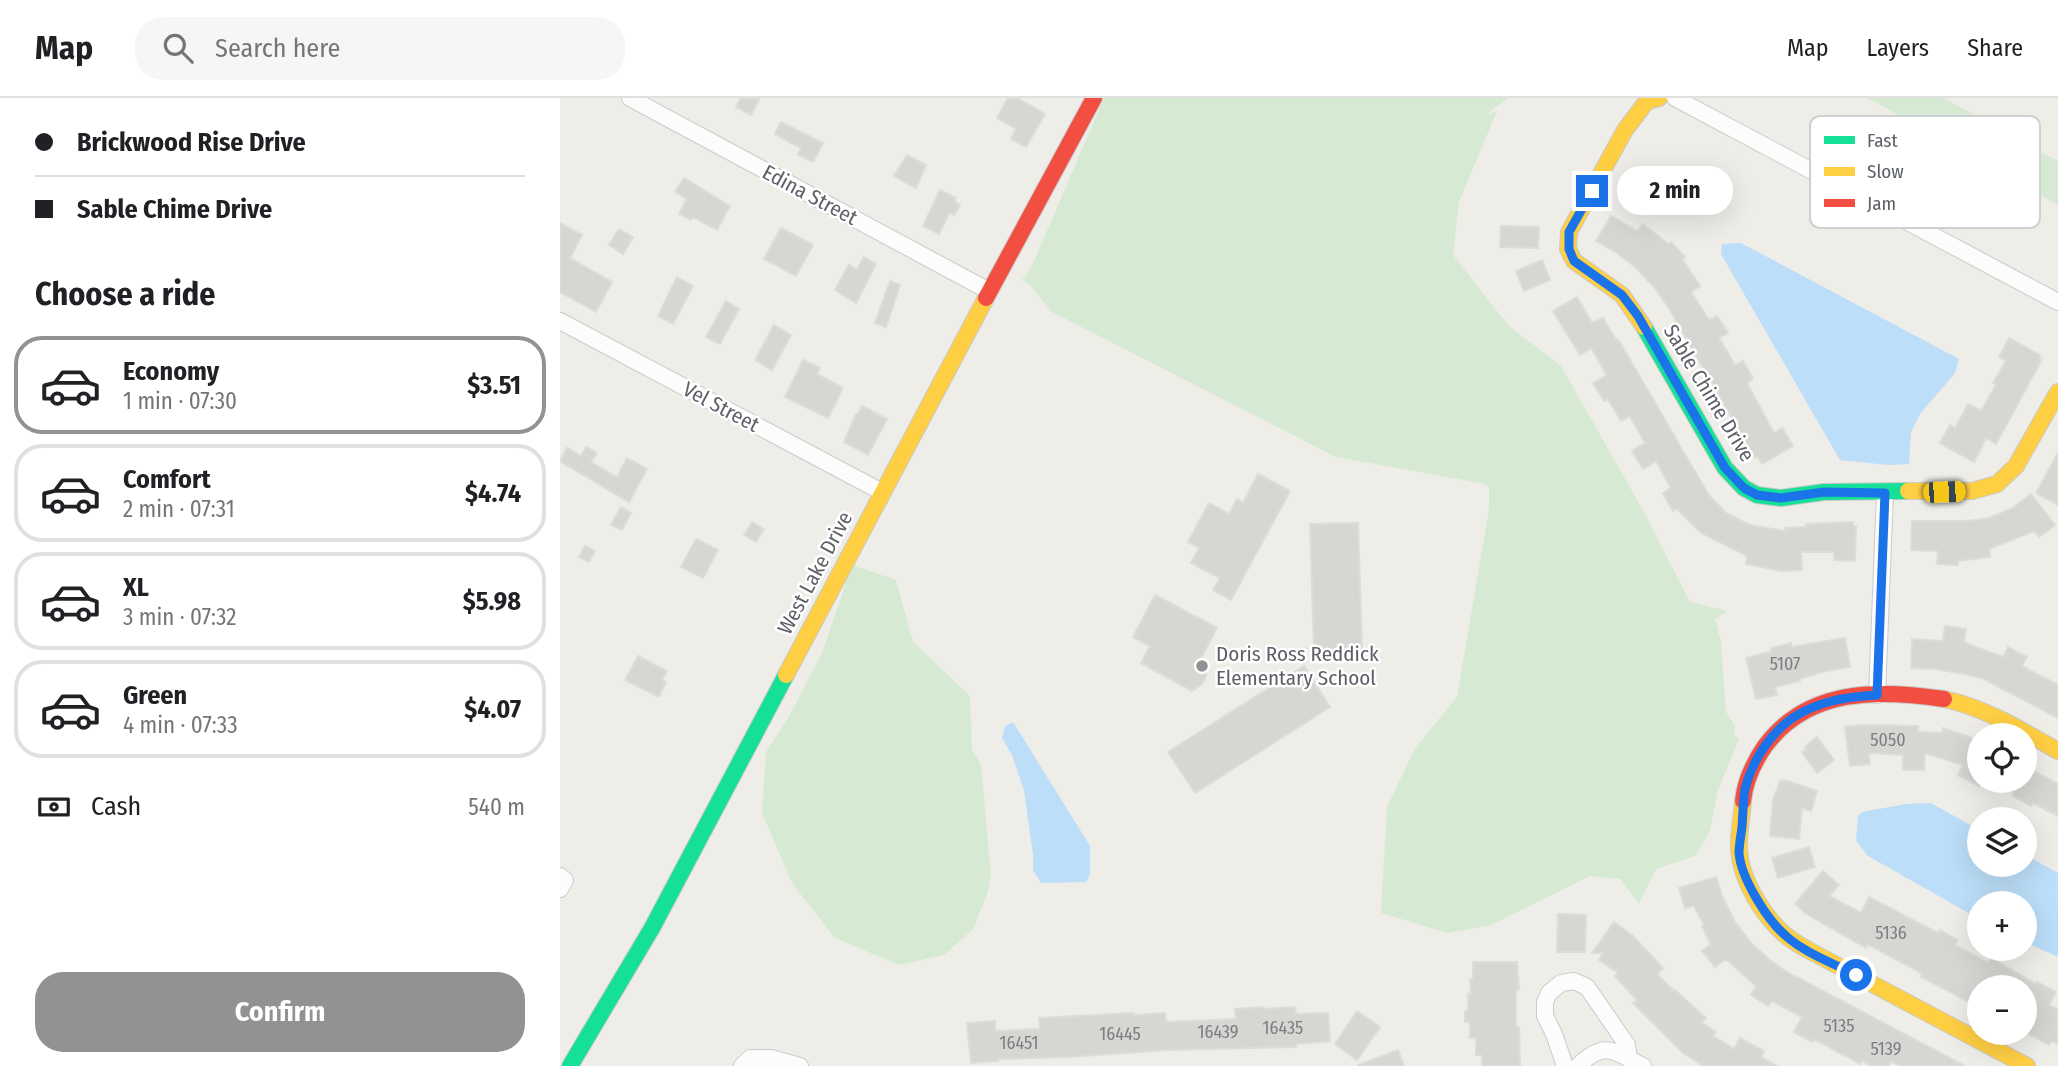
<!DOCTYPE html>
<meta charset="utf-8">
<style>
:root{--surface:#fff;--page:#f6f6f6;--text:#202124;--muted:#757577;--line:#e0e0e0;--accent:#909294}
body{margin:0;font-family:"Fira Sans Condensed",sans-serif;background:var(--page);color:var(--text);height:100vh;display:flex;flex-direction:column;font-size:26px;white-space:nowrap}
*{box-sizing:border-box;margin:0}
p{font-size:23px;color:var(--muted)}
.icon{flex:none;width:38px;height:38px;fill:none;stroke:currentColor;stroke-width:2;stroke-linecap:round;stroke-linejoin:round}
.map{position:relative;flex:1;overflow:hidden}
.side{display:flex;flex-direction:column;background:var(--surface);width:560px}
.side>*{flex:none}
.hud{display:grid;align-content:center;height:154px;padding:0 35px;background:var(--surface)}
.fabs{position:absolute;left:1407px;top:625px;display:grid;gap:14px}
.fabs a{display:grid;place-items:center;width:70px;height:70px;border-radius:50%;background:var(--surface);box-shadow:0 7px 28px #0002;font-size:35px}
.end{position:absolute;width:32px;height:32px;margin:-16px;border:9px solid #1a73e8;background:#fff;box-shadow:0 0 0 4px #fff}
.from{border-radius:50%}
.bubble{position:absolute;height:49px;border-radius:24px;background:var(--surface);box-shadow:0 7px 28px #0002;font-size:23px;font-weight:700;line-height:49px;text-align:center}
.car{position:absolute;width:21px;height:42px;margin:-21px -10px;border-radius:9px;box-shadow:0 0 5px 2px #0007;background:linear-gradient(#f5c518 24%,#345 0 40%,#f5c518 0 76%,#345 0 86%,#f5c518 0)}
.hud b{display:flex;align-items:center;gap:24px;height:66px;font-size:26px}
.hud b+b{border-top:2px solid var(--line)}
.hud i{width:18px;height:18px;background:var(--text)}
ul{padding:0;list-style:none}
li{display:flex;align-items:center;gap:21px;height:98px;margin:0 14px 10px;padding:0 21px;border:4px solid var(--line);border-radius:28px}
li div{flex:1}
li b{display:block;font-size:26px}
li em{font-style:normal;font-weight:700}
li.current{border-color:var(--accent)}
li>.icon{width:63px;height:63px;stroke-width:1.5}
h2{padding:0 35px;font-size:32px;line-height:84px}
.pay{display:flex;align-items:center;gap:18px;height:77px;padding:0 35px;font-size:26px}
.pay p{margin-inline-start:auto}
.action{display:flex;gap:14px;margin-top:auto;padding:14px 35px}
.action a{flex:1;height:80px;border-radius:28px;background:var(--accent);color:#fff;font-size:28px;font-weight:700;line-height:80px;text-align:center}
header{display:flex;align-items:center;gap:42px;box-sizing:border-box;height:98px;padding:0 35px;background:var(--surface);border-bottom:2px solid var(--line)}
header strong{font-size:33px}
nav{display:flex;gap:38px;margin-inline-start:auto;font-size:24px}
.search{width:490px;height:63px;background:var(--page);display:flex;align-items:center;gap:18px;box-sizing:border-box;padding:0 24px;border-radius:28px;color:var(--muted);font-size:26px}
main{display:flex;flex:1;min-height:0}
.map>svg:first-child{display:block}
.green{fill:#d6ead3}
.water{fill:#bcdef8}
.building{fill:#d7d6d3;stroke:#dddcd8;stroke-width:2}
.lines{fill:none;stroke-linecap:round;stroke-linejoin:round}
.street-casing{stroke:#cbcbca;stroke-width:18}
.fast-casing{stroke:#c9cac9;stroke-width:18}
.slow-casing{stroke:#c9cac9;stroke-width:18}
.jam-casing{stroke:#c9cac9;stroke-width:18}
.street{stroke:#fcfcfc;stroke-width:16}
.fast{stroke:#16e098;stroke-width:16}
.slow{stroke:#ffcf43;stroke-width:16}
.jam{stroke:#f24e42;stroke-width:16}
.route{stroke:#1a73e8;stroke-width:9}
.poi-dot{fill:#909294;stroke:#fff;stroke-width:2.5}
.labels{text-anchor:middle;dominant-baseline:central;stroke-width:5;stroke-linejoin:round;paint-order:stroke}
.number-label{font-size:18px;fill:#7c7f82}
.street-label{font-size:21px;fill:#5d6167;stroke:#fff}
.poi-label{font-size:21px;fill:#5d6167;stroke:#fff;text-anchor:start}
.key{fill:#fff;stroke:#ced0d1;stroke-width:2}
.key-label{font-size:19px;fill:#5d6167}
</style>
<header>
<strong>Map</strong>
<div class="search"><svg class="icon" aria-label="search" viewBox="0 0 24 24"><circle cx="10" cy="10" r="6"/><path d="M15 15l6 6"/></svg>Search here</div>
<nav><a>Map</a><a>Layers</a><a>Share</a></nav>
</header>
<main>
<section class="side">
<div class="hud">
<b><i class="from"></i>Brickwood Rise Drive</b>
<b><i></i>Sable Chime Drive</b>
</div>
<h2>Choose a ride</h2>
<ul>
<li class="current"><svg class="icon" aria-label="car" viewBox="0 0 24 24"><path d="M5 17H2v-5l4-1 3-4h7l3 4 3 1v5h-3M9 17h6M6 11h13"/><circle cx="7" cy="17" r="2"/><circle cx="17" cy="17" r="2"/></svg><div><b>Economy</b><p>1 min · 07:30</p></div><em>$3.51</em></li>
<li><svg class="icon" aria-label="car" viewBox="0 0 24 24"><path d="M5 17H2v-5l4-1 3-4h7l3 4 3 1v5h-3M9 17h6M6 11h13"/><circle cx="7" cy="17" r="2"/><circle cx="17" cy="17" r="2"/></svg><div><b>Comfort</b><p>2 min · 07:31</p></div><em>$4.74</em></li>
<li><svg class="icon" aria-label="car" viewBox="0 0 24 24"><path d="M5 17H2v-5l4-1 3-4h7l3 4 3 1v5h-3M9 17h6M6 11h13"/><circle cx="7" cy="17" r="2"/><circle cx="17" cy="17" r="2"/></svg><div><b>XL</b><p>3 min · 07:32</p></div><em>$5.98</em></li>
<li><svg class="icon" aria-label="car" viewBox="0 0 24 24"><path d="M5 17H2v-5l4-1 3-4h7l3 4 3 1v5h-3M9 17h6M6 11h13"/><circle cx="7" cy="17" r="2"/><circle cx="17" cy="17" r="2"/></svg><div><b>Green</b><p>4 min · 07:33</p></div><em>$4.07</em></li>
</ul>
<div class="pay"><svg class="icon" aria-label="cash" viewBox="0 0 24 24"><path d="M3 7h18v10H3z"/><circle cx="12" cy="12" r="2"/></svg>Cash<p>540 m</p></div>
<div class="action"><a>Confirm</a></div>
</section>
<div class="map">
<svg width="1498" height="968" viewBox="0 0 1498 968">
<rect width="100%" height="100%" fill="#eeede8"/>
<g class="green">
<polygon points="544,0 948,0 926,17 937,13 899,104 893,157 949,228 1001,268 1084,414 1130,504 1168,513 1155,521 1161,544 1166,614 1175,627 1174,638 1179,641 1158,692 1150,733 1135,758 1096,771 1079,806 1060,781 1030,778 931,827 888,835 821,815 827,709 855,650 897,599 929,411 929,390 925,386 776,359 492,214 469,186 462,182 471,170"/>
<polygon points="1308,0 1384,0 1498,63 1498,107"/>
<polygon points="292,467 336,482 353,544 410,598 412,651 421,667 431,777 427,796 413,831 384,857 339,867 275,840 232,785 202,715 206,654 227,622 262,555"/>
</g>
<g class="water">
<polygon points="1181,145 1399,261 1395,275 1360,316 1351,334 1349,366 1328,367 1280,362 1161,156 1162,146"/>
<polygon points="453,624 530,748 530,776 526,784 481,785 473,772 473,757 464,692 452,657 442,640 445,628"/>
<polygon points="1371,705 1419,732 1419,766 1465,766 1465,757 1498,775 1498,859 1465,844 1465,805 1419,805 1419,821 1308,758 1296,743 1298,718 1302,714 1346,706"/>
</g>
<g class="building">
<polygon points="181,0 200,0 191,17 176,9"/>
<polygon points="448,0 457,0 485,16 466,49 451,41 456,31 437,20"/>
<polygon points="221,24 263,45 253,64 238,57 241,50 215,36"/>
<polygon points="347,57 366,67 356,90 334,78"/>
<polygon points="124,80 170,108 157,132 133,119 131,122 119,116 127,101 115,94"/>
<polygon points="380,92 396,100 395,104 400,107 394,117 389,115 379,136 363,128"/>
<polygon points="1051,118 1077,133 1083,126 1108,146 1111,144 1125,159 1122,161 1140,188 1131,194 1149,222 1157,218 1168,235 1159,240 1175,267 1183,263 1193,281 1187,285 1214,335 1222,330 1233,348 1202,366 1198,359 1195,360 1108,209 1095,190 1074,168 1057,155 1036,143"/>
<polygon points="0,125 22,137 10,160 52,184 36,214 0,194"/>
<polygon points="941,128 979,129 978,150 940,149"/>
<polygon points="221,130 253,147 236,178 204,161"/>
<polygon points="59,131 73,139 63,156 49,147"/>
<polygon points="304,159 316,166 296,205 275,192 289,167 297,172"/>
<polygon points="982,162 990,182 964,193 956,173"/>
<polygon points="117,179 133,188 113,226 98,218"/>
<polygon points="330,183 340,187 326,229 315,225"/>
<polygon points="1017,199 1032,225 1043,220 1056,242 1058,241 1148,396 1166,415 1190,427 1225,433 1225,430 1246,429 1246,426 1293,424 1293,428 1296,428 1295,463 1274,462 1274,454 1241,454 1242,472 1221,473 1186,466 1187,458 1141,435 1117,411 1113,413 1103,395 1111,390 1096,363 1083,371 1072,353 1085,345 1070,318 1061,323 1048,301 1044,303 1033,285 1047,277 1031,250 1020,257 993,213"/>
<polygon points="166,203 179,211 160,246 146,239"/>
<polygon points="214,227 231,237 212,272 195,262"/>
<polygon points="1449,240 1480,257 1479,260 1482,261 1436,346 1426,340 1414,364 1380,345 1390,327 1395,330 1408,306 1421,313 1436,287 1433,285 1446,263 1439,259"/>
<polygon points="243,262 260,270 257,276 283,290 268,320 225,299"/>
<polygon points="302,308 327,321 308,357 284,344 296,316 298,316"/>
<polygon points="26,349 37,355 31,364 57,379 67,360 87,371 69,404 0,363 7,350 21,358"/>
<polygon points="1498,355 1498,407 1476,395"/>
<polygon points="698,376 730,393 671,502 653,492 660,480 631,465 639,450 628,444 649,405 669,416 677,401 683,405"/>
<polygon points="1471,396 1495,427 1479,439 1474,433 1429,451 1430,459 1398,463 1398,467 1377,466 1378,453 1351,452 1352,423 1407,423 1429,420 1453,410"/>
<polygon points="61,409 71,415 62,432 51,427"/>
<polygon points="192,424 204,431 196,444 184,437"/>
<polygon points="798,425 802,551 754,552 750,426"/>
<polygon points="136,441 158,452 143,480 121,469"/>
<polygon points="25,448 35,453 29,464 19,459"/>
<polygon points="595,497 657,530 639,564 646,567 646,578 642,586 632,593 581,565 590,548 573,539"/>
<polygon points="1385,528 1406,531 1404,544 1421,551 1443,559 1448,549 1467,559 1462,568 1498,587 1498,620 1420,579 1419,580 1405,576 1375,571 1351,570 1352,541 1383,543"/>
<polygon points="1285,540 1290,569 1262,574 1239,581 1240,583 1215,589 1217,597 1196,601 1186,560 1212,553 1211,550 1231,545 1232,549"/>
<polygon points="78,558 107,573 102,582 106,584 99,599 65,582"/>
<polygon points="744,568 770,609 635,695 608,654"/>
<polygon points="1306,627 1358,628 1358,634 1382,635 1383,630 1407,638 1419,644 1419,688 1398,677 1403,667 1365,655 1364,672 1343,672 1343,657 1309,655 1310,666 1290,668 1285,629"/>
<polygon points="1257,639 1274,662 1257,675 1242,654 1246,651 1245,649"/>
<polygon points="1468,670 1498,686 1498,718 1473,705 1471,708 1453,698 1454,695 1431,682 1465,682 1465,676"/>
<polygon points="1224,682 1257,693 1251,713 1242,710 1239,741 1210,738 1213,702 1220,683 1224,684"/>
<polygon points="1249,749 1255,769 1218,780 1212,760"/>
<polygon points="1263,773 1279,787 1269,798 1301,815 1309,799 1378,835 1380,832 1398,842 1395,847 1428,865 1431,860 1476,886 1477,884 1496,894 1489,907 1498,911 1498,946 1491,943 1489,947 1465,934 1465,889 1419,889 1419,909 1361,879 1362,877 1358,873 1307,846 1306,850 1245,815 1235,806"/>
<polygon points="1156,779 1162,798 1175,824 1193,847 1211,863 1227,874 1405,968 1341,968 1331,963 1328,968 1312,968 1302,963 1300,966 1254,941 1253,944 1234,934 1242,919 1212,903 1208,908 1191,897 1196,888 1166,861 1155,869 1142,853 1151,846 1142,828 1144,827 1134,808 1125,810 1119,790"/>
<polygon points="998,816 1026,817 1025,854 997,854"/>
<polygon points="1054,824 1073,838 1103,870 1097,876 1114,893 1115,892 1146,920 1142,925 1156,934 1153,938 1174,951 1180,940 1204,953 1201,959 1217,968 1144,968 1123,955 1073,905 1077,902 1055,878 1058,875 1039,862 1043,855 1032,855"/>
<polygon points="913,864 957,864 959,892 956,892 956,929 959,929 960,968 922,968 922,957 916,957 916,940 910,940 910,924 905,924 905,913 908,913 908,896 911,896 910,881 913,881"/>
<polygon points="703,909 703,911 735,909 736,916 768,915 770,943 737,946 736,949 608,952 508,959 438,961 438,963 411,965 407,925 435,923 435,933 480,931 479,920 573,915 573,917 605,915 606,924 676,921 675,911"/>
<polygon points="797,913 820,929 797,962 775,946"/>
<polygon points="838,952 844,968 798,968 798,967"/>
</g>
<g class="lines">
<g class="street-casing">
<g id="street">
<polyline points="70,0 429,193"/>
<polyline points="1115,0 1498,204"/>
<polyline points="0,223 322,394"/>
<polyline points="1317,597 1325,395"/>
<polyline points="0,778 5,782 0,791"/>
<polyline points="182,968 190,960 211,960 240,968"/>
<polyline points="1005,968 994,936 985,918 985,904 989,895 1001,885 1014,883 1027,889 1067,947 1069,961"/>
<path d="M1018,968C1045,942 1053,953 1083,968"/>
</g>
</g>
<g class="fast-casing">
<g id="fast">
<polyline points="1084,229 1165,370 1184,390 1197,397 1221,400 1264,394 1348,393"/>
<polyline points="10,968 92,830 226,577"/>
</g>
</g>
<g class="slow-casing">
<g id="slow">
<polyline points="1084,229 1062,197 1014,163 1008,151 1009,134 1065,32 1087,3 1099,0"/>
<polyline points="1348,393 1412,393 1437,386 1456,368 1498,294"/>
<polyline points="226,577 426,200"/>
<path d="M1384,601C1426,610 1461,632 1498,653"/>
<path d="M1183,703C1182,719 1178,736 1179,752C1181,782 1202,816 1224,836C1233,844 1243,849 1252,854L1467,968"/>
</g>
</g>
<g class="jam-casing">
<g id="jam">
<polyline points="426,200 534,0"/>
<path d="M1183,703C1185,683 1194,664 1205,648C1248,590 1318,591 1384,601"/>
</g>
</g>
<use href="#street" class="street"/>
<use href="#fast" class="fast"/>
<use href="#slow" class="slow"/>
<use href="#jam" class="jam"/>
</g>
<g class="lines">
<path class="route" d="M1032,93L1009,134V151L1014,163L1062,197L1078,218L1165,370L1184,390L1197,397L1221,400L1264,394L1325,395L1317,597C1286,599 1257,603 1231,621C1208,638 1192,664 1185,691C1183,703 1183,716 1182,729C1181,737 1179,747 1179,755C1181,780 1207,822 1226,838C1245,855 1273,865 1296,877"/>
</g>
<circle class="poi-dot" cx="642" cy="568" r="7"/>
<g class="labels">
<g class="number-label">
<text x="1225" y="566">5107</text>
<text x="1328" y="642">5050</text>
<text x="1331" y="835">5136</text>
<text x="1279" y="928">5135</text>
<text x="723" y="930">16435</text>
<text x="658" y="934">16439</text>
<text x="560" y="936">16445</text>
<text x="459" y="945">16451</text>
<text x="1326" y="951">5139</text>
</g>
<g class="street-label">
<text transform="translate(250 97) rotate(28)">Edina Street</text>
<text transform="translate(1149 295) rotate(59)">Sable Chime Drive</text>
<text transform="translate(161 309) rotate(28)">Vel Street</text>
<text transform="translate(255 475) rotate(-62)">West Lake Drive</text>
</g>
<g class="poi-label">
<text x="656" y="556">Doris Ross Reddick<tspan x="656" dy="24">Elementary School</tspan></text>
</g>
</g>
<rect x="1250" y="18" width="230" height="112" rx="10" class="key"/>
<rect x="1264" y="38" width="31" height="8" fill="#16e098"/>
<rect x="1264" y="69" width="31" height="9" fill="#ffcf43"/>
<rect x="1264" y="101" width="31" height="8" fill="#f24e42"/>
<g class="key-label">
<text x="1307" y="49">Fast</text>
<text x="1307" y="80">Slow</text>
<text x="1307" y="112">Jam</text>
</g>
</svg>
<div class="fabs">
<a><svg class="icon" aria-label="locate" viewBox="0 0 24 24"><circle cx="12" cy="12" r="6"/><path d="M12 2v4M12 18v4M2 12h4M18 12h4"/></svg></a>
<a><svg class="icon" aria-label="layers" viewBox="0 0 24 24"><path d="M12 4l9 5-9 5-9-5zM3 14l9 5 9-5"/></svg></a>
<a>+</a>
<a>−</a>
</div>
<i class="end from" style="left:1296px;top:877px"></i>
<i class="end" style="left:1032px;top:93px"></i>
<div class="bubble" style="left:1057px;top:68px;width:116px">2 min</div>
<i class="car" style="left:1384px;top:394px;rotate:88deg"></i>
</div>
</main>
